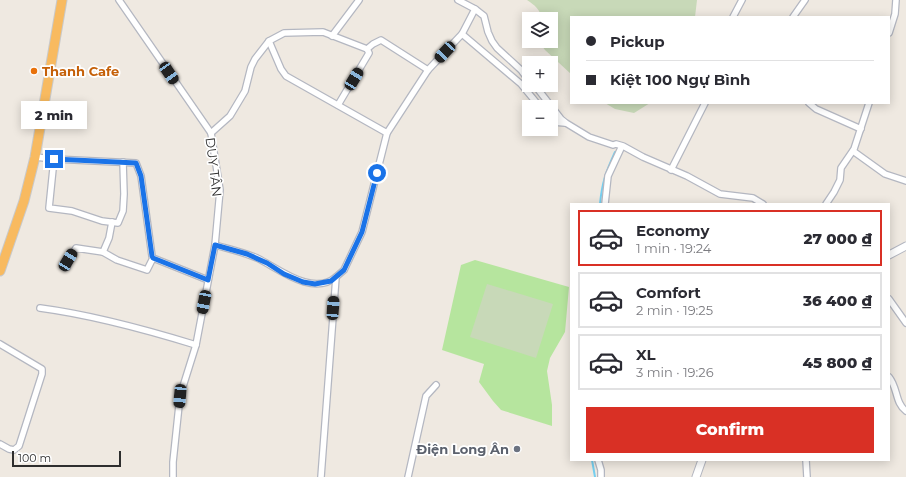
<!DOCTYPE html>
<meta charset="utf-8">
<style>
:root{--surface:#fff;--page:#f7f7f7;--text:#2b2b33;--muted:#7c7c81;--line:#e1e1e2;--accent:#d93025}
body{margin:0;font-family:Montserrat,sans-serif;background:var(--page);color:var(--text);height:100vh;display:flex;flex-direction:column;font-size:15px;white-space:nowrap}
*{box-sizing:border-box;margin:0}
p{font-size:13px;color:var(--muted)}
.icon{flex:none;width:22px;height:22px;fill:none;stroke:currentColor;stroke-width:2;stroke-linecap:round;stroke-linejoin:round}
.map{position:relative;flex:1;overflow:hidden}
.details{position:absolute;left:570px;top:203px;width:320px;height:258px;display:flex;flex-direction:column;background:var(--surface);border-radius:0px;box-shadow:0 2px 10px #0003}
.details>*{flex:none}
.guide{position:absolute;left:570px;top:16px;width:320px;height:88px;border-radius:0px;box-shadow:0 2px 10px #0003;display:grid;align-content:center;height:88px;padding:0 16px;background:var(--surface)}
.fabs{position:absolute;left:522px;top:12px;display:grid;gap:8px}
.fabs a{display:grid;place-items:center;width:36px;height:36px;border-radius:0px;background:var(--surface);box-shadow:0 2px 10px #0003;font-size:20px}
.scale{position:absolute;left:12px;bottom:10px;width:109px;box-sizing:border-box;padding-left:4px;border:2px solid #2e2e2e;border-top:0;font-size:11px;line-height:14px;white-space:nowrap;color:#2e2e2e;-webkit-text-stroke:3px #fff;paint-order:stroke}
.end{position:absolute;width:18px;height:18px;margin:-9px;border:5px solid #1a73e8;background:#fff;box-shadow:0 0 0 2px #fff}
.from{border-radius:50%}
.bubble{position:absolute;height:28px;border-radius:0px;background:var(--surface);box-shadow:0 2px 10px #0003;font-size:13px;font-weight:800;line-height:28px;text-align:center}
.car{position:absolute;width:12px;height:24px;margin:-12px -6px;border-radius:5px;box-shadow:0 0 3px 1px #0007;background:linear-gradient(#222 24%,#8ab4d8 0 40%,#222 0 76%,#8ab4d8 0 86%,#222 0)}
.guide b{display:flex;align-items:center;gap:14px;height:38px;font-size:15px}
.guide b+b{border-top:1px solid var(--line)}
.guide i{width:10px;height:10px;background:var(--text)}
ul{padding:7px 0 0;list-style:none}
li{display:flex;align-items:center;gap:12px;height:56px;margin:0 8px 6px;padding:0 8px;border:2px solid var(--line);border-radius:0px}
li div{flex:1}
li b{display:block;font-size:15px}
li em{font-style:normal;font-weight:800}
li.on{border-color:var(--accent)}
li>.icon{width:36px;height:36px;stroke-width:1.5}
.action{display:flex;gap:8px;margin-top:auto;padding:8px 16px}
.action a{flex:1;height:46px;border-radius:0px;background:var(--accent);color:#fff;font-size:16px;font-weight:800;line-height:46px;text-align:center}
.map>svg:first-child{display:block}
.green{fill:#b6e59e}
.cemetery{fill:#c8d9b8}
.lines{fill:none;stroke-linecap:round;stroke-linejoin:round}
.stream{stroke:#75cff0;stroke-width:2}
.minor-casing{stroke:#b4b7c1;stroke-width:8}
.tertiary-casing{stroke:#b4b7c1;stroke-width:9}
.trunk-casing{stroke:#c9c9c9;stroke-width:11}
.minor{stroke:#fff;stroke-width:5.5}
.tertiary{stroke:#fff;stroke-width:7}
.trunk{stroke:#f8ba60;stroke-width:9}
.route{stroke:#1a73e8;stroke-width:5}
.food-dot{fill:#e8710a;stroke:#fff;stroke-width:1.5}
.worship-dot{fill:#6b7280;stroke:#fff;stroke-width:1.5}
.labels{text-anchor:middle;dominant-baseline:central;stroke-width:3.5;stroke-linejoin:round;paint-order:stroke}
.food-label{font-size:13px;font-weight:bold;fill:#c56008;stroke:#fff;text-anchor:start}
.street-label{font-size:13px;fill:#2e2e2e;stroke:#fff}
.worship-label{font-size:13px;font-weight:bold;fill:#5b616d;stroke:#fff;text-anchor:end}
</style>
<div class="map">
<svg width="906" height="477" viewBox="0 0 906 477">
<rect width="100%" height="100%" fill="#efe9e1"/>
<polygon class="green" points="475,260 569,287 565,332 550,358 547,371 552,405 552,426 501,410 493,401 479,382 484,364 442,350 461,265"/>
<g class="cemetery">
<path d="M527,0H697L695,17H571V74L545,50L539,42V41H551V19H541C541,9 534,5 527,0Z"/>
<polygon points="605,103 650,103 634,113 615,109"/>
<polygon points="487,284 553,304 536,358 470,337"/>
</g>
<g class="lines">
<g class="stream">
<path d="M600,204C602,182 606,172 615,152"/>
<polyline points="592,460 595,477"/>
</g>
<g class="minor-casing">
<g id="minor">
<polyline points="119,0 211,133 220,190 215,245 196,345 180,396 173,462 173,477"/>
<polyline points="458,0 475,9 484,16 488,32 492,41 497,48 521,70 529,81"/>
<polyline points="733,17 742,0"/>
<polyline points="793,17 805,0"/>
<polyline points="889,33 895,14 896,0"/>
<polyline points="462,34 521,84 540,107"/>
<polyline points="332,36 359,0"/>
<polyline points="269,41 281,69 286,76 387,133"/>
<polyline points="367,49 373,44 381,40 428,70"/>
<polyline points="534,85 537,88 561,119 566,123 589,137 613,145 616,144 623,146 643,157 687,176 720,194 753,198 763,204"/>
<polyline points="809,103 816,109 861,129"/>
<polyline points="551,120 553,122 565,123"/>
<polyline points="211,133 230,116 245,91 251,67 255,59 269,41 284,33 323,32 367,49 369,53 338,105"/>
<polyline points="853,151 885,174 906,181"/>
<polyline points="35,157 54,159 136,163 141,176 152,256 153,258 208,280"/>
<polyline points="54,159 49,208 72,211 102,221 118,223 123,211 124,194 123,162"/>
<polyline points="671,170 705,103"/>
<polyline points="605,204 608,176 621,148"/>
<polyline points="826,204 834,192 840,180 841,168 854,149 869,103"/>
<path d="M215,245C229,249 243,252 257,258C278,268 312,297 336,277"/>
<polyline points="103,252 109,238 112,222"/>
<polyline points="67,267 69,260 76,248 103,252 117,260 147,270 153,258"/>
<polyline points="889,299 906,323"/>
<path d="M40,308C93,315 144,329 196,345"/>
<polyline points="0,344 42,369 42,374 19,446 14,450 9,449 0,444"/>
<path d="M889,377C898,388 895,403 906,411"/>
<polyline points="598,460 601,470 601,477"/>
<polyline points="806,460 807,477"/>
<polyline points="321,477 336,277 344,270 362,232 387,133 428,70 462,34 475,9"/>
<polyline points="408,477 426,396 436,385"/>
</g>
</g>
<g class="tertiary-casing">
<g id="tertiary">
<polyline points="889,255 906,246"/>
<polyline points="696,477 702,460"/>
</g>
</g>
<g class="trunk-casing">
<polyline id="trunk" points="0,271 24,201 35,157 62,0"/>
</g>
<use href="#minor" class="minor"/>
<use href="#tertiary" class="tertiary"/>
<use href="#trunk" class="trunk"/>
</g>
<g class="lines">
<polyline class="route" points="54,159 136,163 141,176 152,256 153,258 208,280 215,245 247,254 267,263 284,274 303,282 315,284 331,281 344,270 362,232 377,173"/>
</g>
<circle class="food-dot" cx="34" cy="71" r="4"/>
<circle class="worship-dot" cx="517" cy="449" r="4"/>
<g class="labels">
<g class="food-label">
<text x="42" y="71">Thanh Cafe</text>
</g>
<g class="street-label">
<text transform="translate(214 167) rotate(83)">DUY TÂN</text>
</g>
<g class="worship-label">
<text x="509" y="449">Điện Long Ân</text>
</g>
</g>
</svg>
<div class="fabs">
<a><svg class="icon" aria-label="layers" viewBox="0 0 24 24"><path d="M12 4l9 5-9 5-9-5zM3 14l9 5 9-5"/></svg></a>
<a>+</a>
<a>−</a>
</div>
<div class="scale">100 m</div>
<i class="end from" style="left:377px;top:173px"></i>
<i class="end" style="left:54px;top:159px"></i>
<div class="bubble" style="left:21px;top:101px;width:66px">2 min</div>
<i class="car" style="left:445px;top:52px;rotate:223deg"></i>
<i class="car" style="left:169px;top:73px;rotate:146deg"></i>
<i class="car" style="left:354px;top:79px;rotate:31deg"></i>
<i class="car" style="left:68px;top:260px;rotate:31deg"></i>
<i class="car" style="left:204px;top:302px;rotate:191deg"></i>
<i class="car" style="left:333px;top:308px;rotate:4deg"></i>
<i class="car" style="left:180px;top:396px;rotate:185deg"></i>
<div class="guide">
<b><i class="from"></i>Pickup</b>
<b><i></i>Kiệt 100 Ngự Bình</b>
</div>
<section class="details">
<ul>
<li class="on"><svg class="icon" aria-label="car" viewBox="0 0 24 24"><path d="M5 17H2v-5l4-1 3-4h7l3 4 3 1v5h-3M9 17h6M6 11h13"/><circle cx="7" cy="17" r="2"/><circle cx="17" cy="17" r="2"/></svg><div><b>Economy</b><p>1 min · 19:24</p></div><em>27 000 ₫</em></li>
<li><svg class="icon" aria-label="car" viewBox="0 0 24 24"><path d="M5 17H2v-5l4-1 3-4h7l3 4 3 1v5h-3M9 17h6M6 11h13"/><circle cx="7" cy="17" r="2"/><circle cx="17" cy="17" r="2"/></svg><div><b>Comfort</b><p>2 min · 19:25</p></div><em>36 400 ₫</em></li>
<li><svg class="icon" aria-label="car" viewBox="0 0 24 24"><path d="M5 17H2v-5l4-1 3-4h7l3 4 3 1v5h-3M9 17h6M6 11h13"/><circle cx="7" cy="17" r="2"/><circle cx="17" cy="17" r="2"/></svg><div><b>XL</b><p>3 min · 19:26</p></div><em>45 800 ₫</em></li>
</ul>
<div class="action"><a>Confirm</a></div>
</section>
</div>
